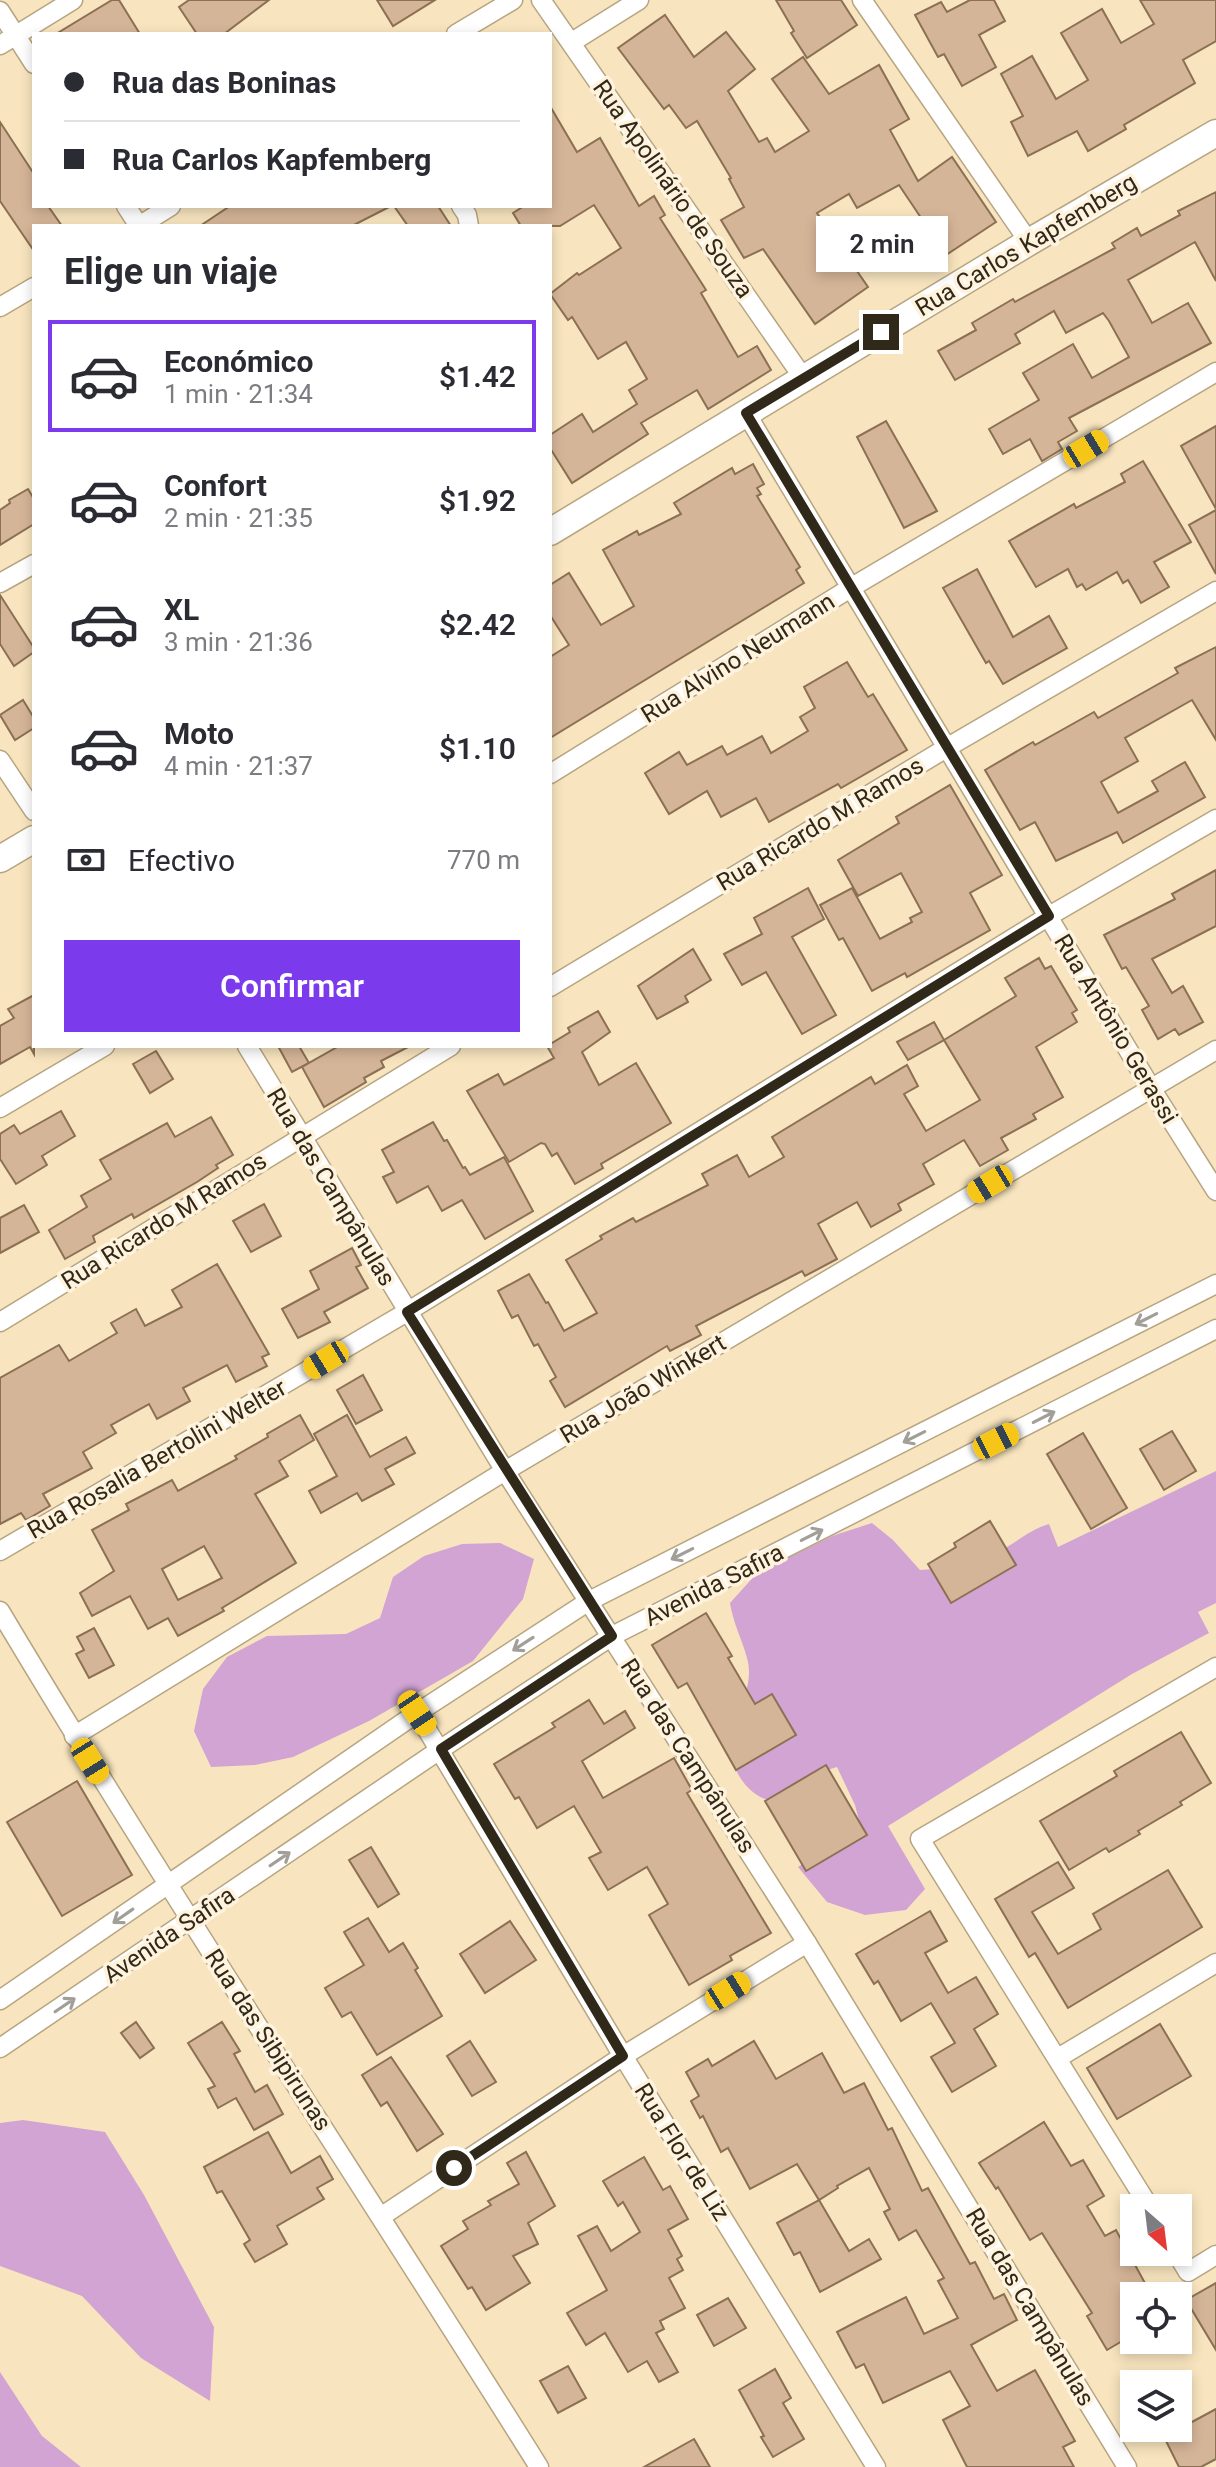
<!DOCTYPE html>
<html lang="es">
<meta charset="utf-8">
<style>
:root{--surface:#fff;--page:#f7f7f7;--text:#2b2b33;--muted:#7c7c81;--line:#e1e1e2;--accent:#7c3aed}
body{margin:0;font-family:Roboto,sans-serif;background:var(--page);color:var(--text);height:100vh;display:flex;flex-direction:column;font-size:30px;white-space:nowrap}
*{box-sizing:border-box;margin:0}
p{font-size:26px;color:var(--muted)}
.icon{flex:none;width:44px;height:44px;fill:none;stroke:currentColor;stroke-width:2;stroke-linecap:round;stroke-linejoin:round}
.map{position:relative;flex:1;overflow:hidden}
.drawer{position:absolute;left:32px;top:224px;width:520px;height:824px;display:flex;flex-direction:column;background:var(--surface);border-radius:0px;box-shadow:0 4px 12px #0003}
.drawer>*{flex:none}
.banner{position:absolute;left:32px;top:32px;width:520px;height:176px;border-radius:0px;box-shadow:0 4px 12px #0003;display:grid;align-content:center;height:176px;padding:0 32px;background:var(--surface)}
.needle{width:52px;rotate:152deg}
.buttons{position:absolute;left:1120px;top:2194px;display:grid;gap:16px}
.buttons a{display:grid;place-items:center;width:72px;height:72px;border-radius:0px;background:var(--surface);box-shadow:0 4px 12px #0003;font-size:40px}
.end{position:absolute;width:36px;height:36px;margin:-18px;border:10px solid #30291a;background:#fff;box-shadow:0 0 0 4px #fff}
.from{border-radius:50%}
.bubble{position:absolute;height:56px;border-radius:0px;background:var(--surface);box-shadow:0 4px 12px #0003;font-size:26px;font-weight:600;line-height:56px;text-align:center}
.car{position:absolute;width:24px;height:48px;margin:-24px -12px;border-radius:10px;box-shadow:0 0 6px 2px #0007;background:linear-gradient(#f5c518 24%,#345 0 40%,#f5c518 0 76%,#345 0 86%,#f5c518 0)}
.banner b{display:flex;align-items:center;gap:28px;height:76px;font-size:30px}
.banner b+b{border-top:2px solid var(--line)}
.banner i{width:20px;height:20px;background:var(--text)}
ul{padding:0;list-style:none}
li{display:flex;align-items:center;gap:24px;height:112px;margin:0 16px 12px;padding:0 16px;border:4px solid transparent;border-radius:0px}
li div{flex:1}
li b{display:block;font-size:30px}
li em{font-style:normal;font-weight:600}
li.active{border-color:var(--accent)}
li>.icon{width:72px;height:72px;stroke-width:1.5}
h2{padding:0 32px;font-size:36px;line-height:96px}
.pay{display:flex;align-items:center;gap:20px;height:88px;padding:0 32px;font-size:30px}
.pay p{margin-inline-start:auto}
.button{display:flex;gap:16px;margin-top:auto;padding:16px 32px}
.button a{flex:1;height:92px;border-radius:0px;background:var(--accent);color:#fff;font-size:32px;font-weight:600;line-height:92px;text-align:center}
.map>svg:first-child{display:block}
.green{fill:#d1a4d3}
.building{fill:#d5b598;stroke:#8c7054;stroke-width:2;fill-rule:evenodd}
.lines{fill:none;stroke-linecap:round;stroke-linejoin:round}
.street-casing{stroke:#b7a581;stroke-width:21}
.secondary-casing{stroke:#b7a581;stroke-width:29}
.street{stroke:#fff;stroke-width:18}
.secondary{stroke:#fff;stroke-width:26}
.oneway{stroke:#a29f98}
.route{stroke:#30291a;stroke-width:10}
.labels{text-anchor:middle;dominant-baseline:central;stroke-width:7;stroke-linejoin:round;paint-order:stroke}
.street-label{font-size:24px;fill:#30291a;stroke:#fff3dd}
</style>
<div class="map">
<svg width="1216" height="2467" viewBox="0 0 1216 2467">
<rect width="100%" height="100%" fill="#f8e5bf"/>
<g class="green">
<path d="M1216,1471V1603L1198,1612L1209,1633L1132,1674L888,1826L925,1889L906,1910L865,1915L827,1902L798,1867L860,1824L855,1805L837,1767L818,1773L781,1803C743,1799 733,1767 723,1736C737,1713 755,1687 747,1658C742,1639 733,1623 730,1603L757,1573L832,1536L872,1523L893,1540L920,1570C954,1568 975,1566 1005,1548C1019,1540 1032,1529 1049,1524L1058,1547Z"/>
<polygon points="500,1543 534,1559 523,1599 473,1661 369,1721 293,1757 255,1765 211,1767 194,1731 203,1689 227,1657 267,1636 346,1634 380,1618 393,1577 424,1556 462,1544"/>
<polygon points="23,2120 105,2132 144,2195 214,2327 210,2401 141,2358 82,2296 0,2266 0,2123"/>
<polygon points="0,2372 42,2436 81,2467 0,2467"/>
</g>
<g class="building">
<polygon points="112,0 119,0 140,34 56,34"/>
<polygon points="189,0 269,0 224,34 197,34 179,7"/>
<polygon points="377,0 435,0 393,26"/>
<polygon points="776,0 841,0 857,25 807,58 791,33 794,31"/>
<polygon points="970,0 994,0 1005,21 979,35 996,67 962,86 944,54 938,57 915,15 941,2 947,12"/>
<polygon points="1140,0 1216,0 1216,41 1183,60 1195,83 1124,125 1126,129 1088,151 1077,131 1028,156 1011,122 1023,116 1001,74 1032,56 1056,99 1088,80 1061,33 1102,9 1121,43 1154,24"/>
<polygon points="665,15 694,57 726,32 755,69 728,91 759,142 767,138 775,152 809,131 772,79 803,57 829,94 879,65 909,119 890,130 918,181 952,157 996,222 946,255 899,185 857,208 849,194 817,213 868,287 815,324 763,249 744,258 721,220 744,207 729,179 731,178 697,121 686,128 669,105 664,109 618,48"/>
<polygon points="550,106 577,152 600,138 639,206 654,196 665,215 660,218 706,290 701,293 738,357 757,346 771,370 708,409 697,390 641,423 648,434 572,483 550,448 550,435 582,414 593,432 637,404 629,390 647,379 626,342 598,359 572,317 568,320 550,294 577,273 579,275 621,248 594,205 560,226 521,226 513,213 524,206 550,206"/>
<polygon points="0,122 34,174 34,206 48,206 62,226 34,226 34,251 0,201"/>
<polygon points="1216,192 1216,281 1195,242 1128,280 1152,323 1188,303 1211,343 1069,418 1077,431 1058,442 1062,449 1042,461 1030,439 1003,454 989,429 1039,400 1023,373 1073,344 1092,378 1129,357 1109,321 1103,313 1066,333 1054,311 1015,334 1020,343 955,380 938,351 976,330 972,323 1013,299 1015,302 1115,248 1112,243 1137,228 1141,236 1180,215 1178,211"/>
<polygon points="230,206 391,206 352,226 200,226"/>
<polygon points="394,206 438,206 451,226 408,226"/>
<polygon points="886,421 937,511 904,528 857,437"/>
<polygon points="1216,426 1216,509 1181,446"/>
<polygon points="1143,461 1191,542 1154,562 1169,587 1141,603 1128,580 1123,583 1117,572 1086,590 1082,584 1077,587 1068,569 1036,587 1009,541 1074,504 1076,508 1125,482 1121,474"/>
<polygon points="753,464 764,484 757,488 761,494 757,496 800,567 796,570 804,583 550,738 550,657 569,645 550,615 550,585 569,573 601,625 634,606 603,550 637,531 639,535 681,514 674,503 732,468 735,474"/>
<polygon points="28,489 34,499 34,524 0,545 0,510 10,503 9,500"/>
<polygon points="1216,510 1216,574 1189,525"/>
<polygon points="977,569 1013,637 1049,616 1067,648 1003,684 989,661 986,663 943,588"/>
<polygon points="0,595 34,648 34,652 14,666 0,644"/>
<polygon points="1216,647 1216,740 1192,700 1125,738 1138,761 1101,782 1118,813 1158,791 1152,781 1185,762 1205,797 1123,843 1117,832 1056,861 1035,822 1020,830 985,770 1033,742 1035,745 1094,712 1098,718 1178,673 1175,668"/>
<polygon points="847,662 868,697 873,694 907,750 841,788 838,784 769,822 756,798 721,817 707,791 669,814 645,773 679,752 687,765 722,746 727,755 762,736 771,753 808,731 800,717 815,708 804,687"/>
<polygon points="23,700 34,718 34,728 15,740 0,715"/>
<polygon points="950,785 1002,875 970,893 990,930 907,977 905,973 872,991 843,938 839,940 820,905 852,888 880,939 912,922 910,918 922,912 901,873 858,896 838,860 899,823 896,817"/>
<polygon points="1216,870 1216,926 1152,959 1172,993 1183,986 1203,1022 1179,1035 1175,1029 1158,1039 1142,1010 1149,1006 1126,967 1122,969 1104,935 1175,899 1172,894"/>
<polygon points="808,888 824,919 792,937 836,1015 802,1034 766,972 742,985 724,954 762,934 754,918"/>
<polygon points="693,949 711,980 685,996 688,1002 657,1019 638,986"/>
<polygon points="1039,958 1045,969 1051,966 1077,1010 1072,1013 1077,1022 1036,1047 1063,1097 1033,1114 1036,1119 1001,1138 1008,1150 980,1166 964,1140 923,1164 934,1184 898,1204 901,1210 871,1227 857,1202 818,1224 837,1259 805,1276 802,1271 696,1326 701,1335 670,1351 667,1346 565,1407 550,1381 556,1377 538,1344 534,1346 518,1315 512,1318 498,1291 529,1274 546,1303 548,1302 564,1331 597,1313 566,1260 602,1239 600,1236 633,1218 636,1222 708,1185 702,1174 737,1155 749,1177 784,1157 772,1137 871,1077 875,1084 907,1065 918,1086 904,1094 926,1131 980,1100 944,1040 1016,996 1005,978"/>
<polygon points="34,995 34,1054 30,1047 0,1064 0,1026 14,1018 8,1009"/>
<polygon points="598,1011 610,1032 582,1052 599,1085 636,1063 671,1123 601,1164 603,1168 575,1184 557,1153 552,1156 545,1144 541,1143 509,1162 467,1091 498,1074 504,1085 554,1058 547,1046 570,1032 568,1028"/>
<polygon points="934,1022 944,1040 908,1060 897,1042"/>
<polygon points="278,1046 299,1046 309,1063 292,1072"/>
<polygon points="339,1046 410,1046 381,1061 384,1067 364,1078 366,1082 324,1107 302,1067"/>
<polygon points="156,1051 173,1079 150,1093 133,1064"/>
<polygon points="61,1111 75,1136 42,1156 47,1165 16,1184 0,1159 0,1134 14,1125 20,1134"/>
<polygon points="211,1117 233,1155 216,1165 218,1168 197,1182 134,1218 132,1214 93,1236 95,1242 65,1259 49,1230 87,1207 81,1196 111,1179 100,1160 167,1123 175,1137"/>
<polygon points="433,1122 444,1141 447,1140 463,1168 465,1167 470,1175 504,1157 533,1211 485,1239 462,1200 442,1211 428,1186 397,1203 383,1177 394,1172 382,1150"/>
<polygon points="264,1204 281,1236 251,1252 233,1221"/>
<polygon points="24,1205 39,1232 0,1253 0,1218"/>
<polygon points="352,1248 361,1265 356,1267 368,1288 324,1312 330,1322 298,1338 282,1309 319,1289 310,1271"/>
<polygon points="217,1264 269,1354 262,1357 267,1366 236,1382 227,1365 183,1388 190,1401 157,1419 149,1404 111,1425 116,1433 83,1452 92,1468 43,1494 50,1506 26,1520 21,1513 0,1524 0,1378 59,1345 69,1361 117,1333 111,1323 136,1309 145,1326 182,1307 172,1290"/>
<polygon points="363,1375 382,1410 356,1424 337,1390"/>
<path d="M300,1415L314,1440L279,1461L288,1476L255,1494L296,1563L222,1608L224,1611L178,1636L168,1618L148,1629L130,1596L92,1616L80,1593L114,1571L92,1530L129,1510L126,1504L172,1480L178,1491L237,1459L235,1456L268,1437L267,1434ZM204,1546L222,1578L178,1600L162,1569Z"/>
<polygon points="347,1415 370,1457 406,1437 415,1453 385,1469 394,1484 362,1501 357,1493 321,1513 309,1491 337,1476 314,1434"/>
<polygon points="1172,1431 1196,1471 1164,1490 1140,1449"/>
<polygon points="1083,1433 1127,1508 1091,1529 1047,1454"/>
<polygon points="990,1521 1016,1565 951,1603 928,1564 956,1547 954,1543"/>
<polygon points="706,1613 732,1656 728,1658 755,1704 772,1694 796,1735 736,1770 687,1683 678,1688 652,1645"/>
<polygon points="94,1628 114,1665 89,1678 76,1654 84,1650 77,1637"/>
<polygon points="589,1700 604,1724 625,1711 635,1728 582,1761 603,1798 674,1758 692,1790 687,1793 771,1933 730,1956 732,1960 689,1985 649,1915 668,1904 647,1867 608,1890 589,1858 601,1852 574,1806 537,1828 519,1797 515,1799 494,1764 555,1727 552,1723"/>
<polygon points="1181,1732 1211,1783 1180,1802 1182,1805 1138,1831 1140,1834 1109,1852 1106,1848 1069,1870 1040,1821 1117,1776 1114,1771"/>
<polygon points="826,1765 867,1835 806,1871 765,1801"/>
<polygon points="77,1781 132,1875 62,1916 7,1822"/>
<polygon points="371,1847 399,1894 378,1907 349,1860"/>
<polygon points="1058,1862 1074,1888 1032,1912 1058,1954 1101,1929 1093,1914 1168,1870 1202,1927 1068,2008 1035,1953 1029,1957 995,1899"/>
<polygon points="930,1911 947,1941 925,1953 948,1993 976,1977 998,2014 974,2029 996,2066 952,2092 931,2057 955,2043 931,2003 901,2021 878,1981 874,1984 856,1954"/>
<polygon points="368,1918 389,1952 403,1943 418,1968 415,1970 442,2016 377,2055 351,2012 342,2017 325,1988 364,1965 344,1932"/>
<polygon points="510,1921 536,1960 485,1993 460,1954"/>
<polygon points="136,2022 154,2048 140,2058 121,2033"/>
<polygon points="222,2022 240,2051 234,2054 255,2092 267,2085 283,2114 254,2130 236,2098 218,2108 208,2089 215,2086 188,2043"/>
<polygon points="1160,2024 1191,2076 1117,2119 1087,2068"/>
<polygon points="470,2041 496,2082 472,2096 447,2056"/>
<polygon points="754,2041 776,2079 822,2053 844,2093 864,2083 888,2130 892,2128 922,2191 928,2188 970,2264 975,2262 994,2299 1004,2294 1017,2320 971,2345 997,2391 1035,2370 1075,2441 1063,2447 1074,2467 967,2467 943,2420 970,2406 950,2371 883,2403 864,2364 856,2368 837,2332 856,2322 906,2297 924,2334 958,2318 938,2281 944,2278 916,2230 899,2240 884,2212 890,2209 869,2168 837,2186 838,2188 819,2200 797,2164 750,2189 728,2148 721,2152 703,2116 700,2118 691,2101 699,2096 686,2072 708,2059 712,2066"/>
<polygon points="391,2057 443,2134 417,2151 387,2102 381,2106 362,2075"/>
<polygon points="1044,2122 1071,2166 1083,2160 1104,2196 1087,2206 1105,2236 1116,2230 1152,2296 1134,2296 1134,2334 1107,2350 1087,2316 1092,2313 1042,2233 1030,2240 998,2187 996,2189 979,2163"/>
<polygon points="268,2132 291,2173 320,2156 333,2179 317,2188 324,2199 277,2226 287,2244 255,2262 244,2244 250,2240 222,2191 217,2193 204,2167"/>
<polygon points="526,2152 555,2206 528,2223 538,2244 513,2256 530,2283 486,2310 472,2287 468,2289 441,2246 468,2229 463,2221 491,2205 488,2201 519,2184 507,2163"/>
<polygon points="644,2157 663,2190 670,2186 688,2219 668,2230 682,2256 677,2259 683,2270 669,2278 685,2308 660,2321 664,2329 656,2333 678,2372 659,2382 647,2361 628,2372 605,2333 586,2345 567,2313 607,2290 578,2236 597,2226 611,2251 640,2232 623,2202 618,2206 603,2181"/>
<polygon points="819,2200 849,2251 869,2239 881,2259 820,2292 800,2252 794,2255 777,2223"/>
<polygon points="1216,2283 1216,2350 1186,2300"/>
<polygon points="728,2298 746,2328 714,2346 697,2315"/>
<polygon points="568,2366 586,2398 558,2413 540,2381"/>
<polygon points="775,2369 791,2398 783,2403 804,2439 773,2457 761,2437 764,2436 739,2390"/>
<polygon points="1216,2409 1216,2459 1201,2467 1179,2467 1164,2437"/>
<polygon points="694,2439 710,2467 644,2467"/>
</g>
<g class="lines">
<g class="street-casing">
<g id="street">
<polyline points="541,0 804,379"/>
<polyline points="862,0 1029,242"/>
<polyline points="0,11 34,64"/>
<polyline points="456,34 513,0"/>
<polyline points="572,42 639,0"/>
<polyline points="0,45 73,0"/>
<polyline points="126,206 139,226"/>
<polyline points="461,206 467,215 469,226"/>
<polyline points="139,226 171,206"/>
<polyline points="0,307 34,287"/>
<polyline points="746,413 1151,1088 1216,1191"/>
<polyline points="0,583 34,564"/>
<polyline points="0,760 34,811"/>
<polyline points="550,774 852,587 1216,372"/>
<polyline points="550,987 948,747 1216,591"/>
<polyline points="247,1046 505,1471 807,1943 1127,2467"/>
<polyline points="0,1108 105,1046"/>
<polyline points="0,1322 451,1046"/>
<polyline points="0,1551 407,1312 1049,916 1216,819"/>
<path d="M0,1611C173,1901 360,2181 539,2467"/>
<polyline points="417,1713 623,2056 876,2467"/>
<polyline points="74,1736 505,1471 1216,1050"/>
<polyline points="0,2000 417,1713 589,1601 1216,1284"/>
<polyline points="0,2048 441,1749 612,1636 1216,1329"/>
<polyline points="1058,2058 1216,1963"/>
<polyline points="1150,2208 920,1839 1216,1667"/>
<polyline points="382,2216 623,2056 807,1943"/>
<polyline points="1176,2252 1188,2272 1216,2255"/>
</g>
</g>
<g class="secondary-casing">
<g id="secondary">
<polyline points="550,532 1029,242 1216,133"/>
<polyline points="0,859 34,839"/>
</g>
</g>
<use href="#street" class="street"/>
<use href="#secondary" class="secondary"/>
</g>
<defs><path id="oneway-shaft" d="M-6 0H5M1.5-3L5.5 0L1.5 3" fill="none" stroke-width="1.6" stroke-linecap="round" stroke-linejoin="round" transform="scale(2)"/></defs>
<g class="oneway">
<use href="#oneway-shaft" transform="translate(1146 1319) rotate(153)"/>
<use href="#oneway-shaft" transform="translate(1044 1417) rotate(-27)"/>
<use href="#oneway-shaft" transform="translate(914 1437) rotate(153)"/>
<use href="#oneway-shaft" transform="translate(812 1535) rotate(-27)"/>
<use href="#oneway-shaft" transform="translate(682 1554) rotate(153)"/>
<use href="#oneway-shaft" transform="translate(523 1644) rotate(147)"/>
<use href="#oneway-shaft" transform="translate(280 1859) rotate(-34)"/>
<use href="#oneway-shaft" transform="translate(123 1916) rotate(145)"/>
<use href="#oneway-shaft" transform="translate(65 2005) rotate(-34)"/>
</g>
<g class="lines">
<polyline class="route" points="454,2168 623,2056 441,1749 612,1636 407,1312 1049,916 746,413 881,332"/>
</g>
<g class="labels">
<g class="street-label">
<text transform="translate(673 189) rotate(55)">Rua Apolinário de Souza</text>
<text transform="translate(1026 245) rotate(-31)">Rua Carlos Kapfemberg</text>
<text transform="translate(738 658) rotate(-32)">Rua Alvino Neumann</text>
<text transform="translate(820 824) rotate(-31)">Rua Ricardo M Ramos</text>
<text transform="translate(1116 1029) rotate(59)">Rua Antônio Gerassi</text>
<text transform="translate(331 1187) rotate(59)">Rua das Campânulas</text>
<text transform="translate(164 1221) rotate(-32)">Rua Ricardo M Ramos</text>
<text transform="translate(643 1389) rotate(-31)">Rua João Winkert</text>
<text transform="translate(157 1459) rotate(-30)">Rua Rosalia Bertolini Welter</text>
<text transform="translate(714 1585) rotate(-27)">Avenida Safira</text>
<text transform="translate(688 1756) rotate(57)">Rua das Campânulas</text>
<text transform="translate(169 1935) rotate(-34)">Avenida Safira</text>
<text transform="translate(268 2040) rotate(57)">Rua das Sibipirunas</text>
<text transform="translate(682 2152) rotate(58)">Rua Flor de Liz</text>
<text transform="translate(1030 2307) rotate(59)">Rua das Campânulas</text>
</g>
</g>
</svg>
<div class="buttons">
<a><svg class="needle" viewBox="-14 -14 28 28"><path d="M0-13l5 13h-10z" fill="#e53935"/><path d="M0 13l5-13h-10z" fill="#7c7c81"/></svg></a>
<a><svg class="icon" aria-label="locate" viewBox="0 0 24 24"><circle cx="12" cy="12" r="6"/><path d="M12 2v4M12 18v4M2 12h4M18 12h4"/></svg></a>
<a><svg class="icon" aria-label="layers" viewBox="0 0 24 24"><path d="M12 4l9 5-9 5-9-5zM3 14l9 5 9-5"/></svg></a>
</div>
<i class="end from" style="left:454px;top:2168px"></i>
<i class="end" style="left:881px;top:332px"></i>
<div class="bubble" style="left:816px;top:216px;width:132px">2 min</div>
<i class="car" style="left:1086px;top:449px;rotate:59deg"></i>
<i class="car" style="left:990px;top:1184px;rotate:239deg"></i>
<i class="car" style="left:326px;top:1360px;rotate:239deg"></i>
<i class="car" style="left:996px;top:1441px;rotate:63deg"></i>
<i class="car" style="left:417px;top:1713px;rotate:146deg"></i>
<i class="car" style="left:90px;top:1761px;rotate:148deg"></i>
<i class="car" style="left:728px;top:1991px;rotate:58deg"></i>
<div class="banner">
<b><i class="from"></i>Rua das Boninas</b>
<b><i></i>Rua Carlos Kapfemberg</b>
</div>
<section class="drawer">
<h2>Elige un viaje</h2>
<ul>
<li class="active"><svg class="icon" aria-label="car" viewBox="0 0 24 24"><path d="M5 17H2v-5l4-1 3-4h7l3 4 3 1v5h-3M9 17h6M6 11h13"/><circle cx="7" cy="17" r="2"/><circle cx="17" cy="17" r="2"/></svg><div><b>Económico</b><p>1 min · 21:34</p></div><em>$1.42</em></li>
<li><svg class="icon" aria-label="car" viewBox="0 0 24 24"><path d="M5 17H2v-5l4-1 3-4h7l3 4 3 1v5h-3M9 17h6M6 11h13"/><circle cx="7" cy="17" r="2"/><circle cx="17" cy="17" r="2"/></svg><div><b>Confort</b><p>2 min · 21:35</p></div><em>$1.92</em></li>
<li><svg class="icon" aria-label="car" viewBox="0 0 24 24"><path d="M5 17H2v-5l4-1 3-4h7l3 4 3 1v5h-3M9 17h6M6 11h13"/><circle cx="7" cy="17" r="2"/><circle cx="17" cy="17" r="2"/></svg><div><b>XL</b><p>3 min · 21:36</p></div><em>$2.42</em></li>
<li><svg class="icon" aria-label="car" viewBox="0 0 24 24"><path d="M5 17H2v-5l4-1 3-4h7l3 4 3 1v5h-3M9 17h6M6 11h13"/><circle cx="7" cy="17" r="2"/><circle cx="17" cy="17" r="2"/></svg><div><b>Moto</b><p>4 min · 21:37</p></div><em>$1.10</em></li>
</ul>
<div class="pay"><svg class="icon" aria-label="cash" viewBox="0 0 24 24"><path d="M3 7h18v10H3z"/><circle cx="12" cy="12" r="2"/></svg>Efectivo<p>770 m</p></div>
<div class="button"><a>Confirmar</a></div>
</section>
</div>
